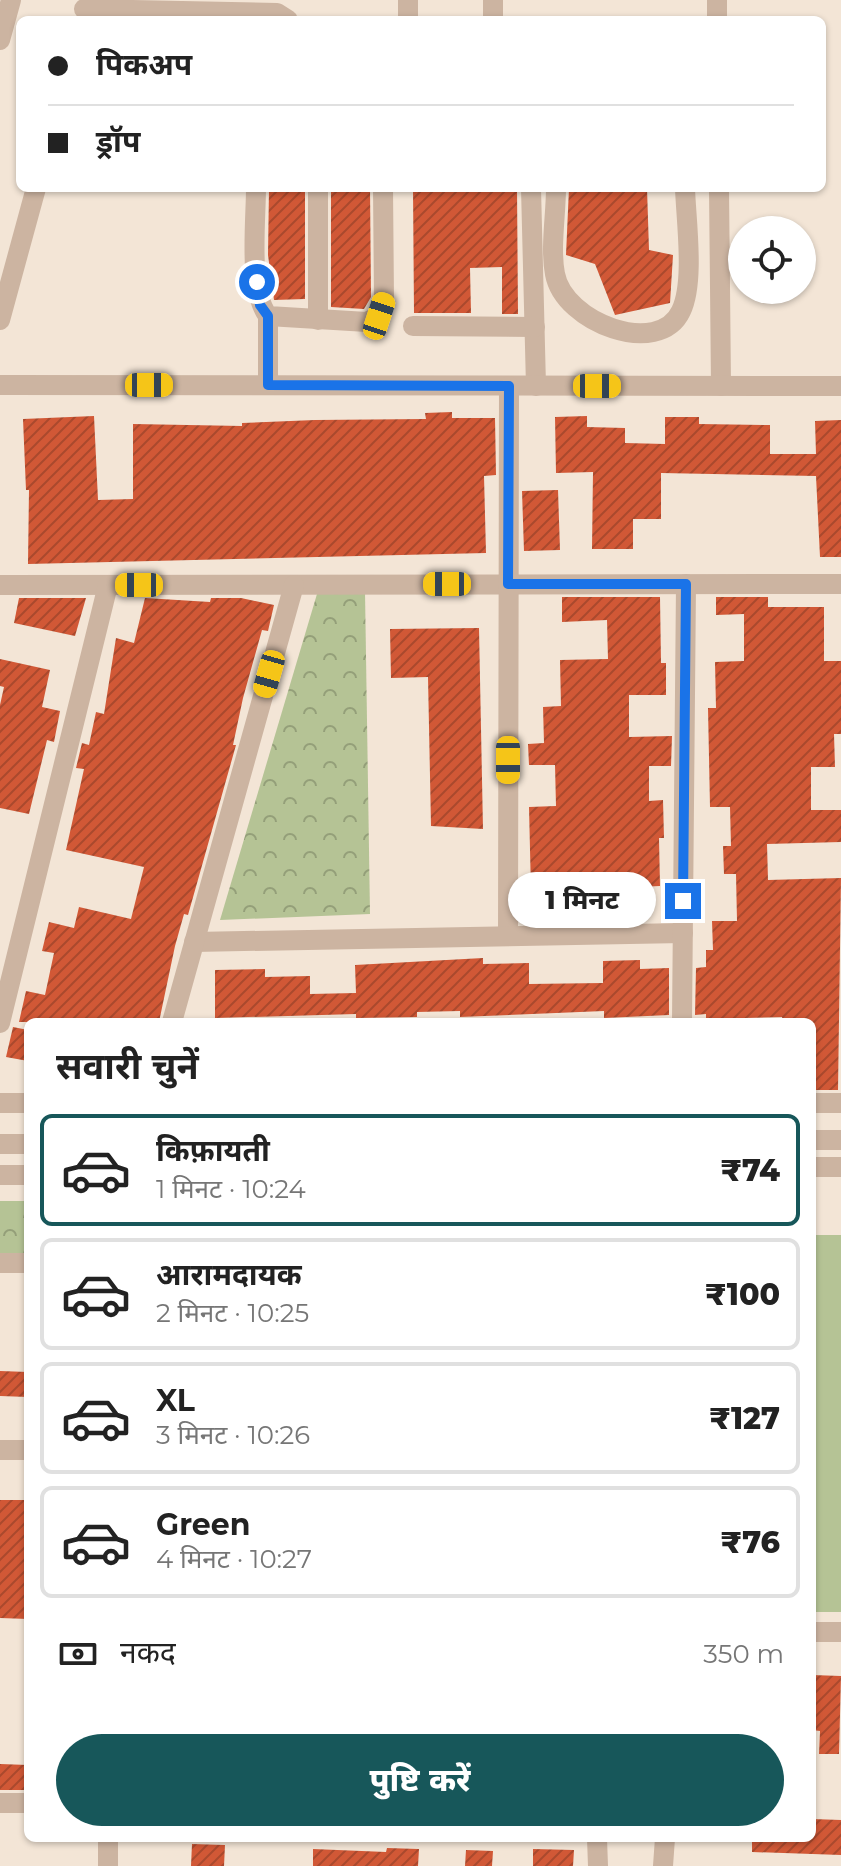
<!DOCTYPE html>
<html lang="hi">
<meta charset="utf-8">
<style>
:root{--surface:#fff;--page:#f6f6f6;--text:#222;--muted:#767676;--line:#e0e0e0;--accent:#17575a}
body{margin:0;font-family:Montserrat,"Noto Sans Devanagari",sans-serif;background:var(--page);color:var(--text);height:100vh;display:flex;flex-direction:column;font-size:30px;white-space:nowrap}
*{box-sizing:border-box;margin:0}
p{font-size:26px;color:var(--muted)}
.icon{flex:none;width:44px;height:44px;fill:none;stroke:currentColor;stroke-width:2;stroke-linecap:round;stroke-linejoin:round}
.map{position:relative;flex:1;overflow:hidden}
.panel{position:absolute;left:24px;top:1018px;width:792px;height:824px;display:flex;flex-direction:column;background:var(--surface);border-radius:12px;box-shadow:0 2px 6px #0004}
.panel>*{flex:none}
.guide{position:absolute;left:16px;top:16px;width:810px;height:176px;border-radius:12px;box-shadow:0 2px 6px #0004;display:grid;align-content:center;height:176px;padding:0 32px;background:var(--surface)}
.controls{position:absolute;left:728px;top:216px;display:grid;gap:16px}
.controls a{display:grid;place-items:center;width:88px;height:88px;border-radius:50%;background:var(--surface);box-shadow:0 2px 6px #0004;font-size:40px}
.end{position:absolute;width:36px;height:36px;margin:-18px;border:10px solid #1a73e8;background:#fff;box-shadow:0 0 0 4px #fff}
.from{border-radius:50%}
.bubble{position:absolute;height:56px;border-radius:28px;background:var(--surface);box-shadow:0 2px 6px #0004;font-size:26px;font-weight:800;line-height:56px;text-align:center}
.car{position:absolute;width:24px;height:48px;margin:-24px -12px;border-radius:10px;box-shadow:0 0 6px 2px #0007;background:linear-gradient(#f5c518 24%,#345 0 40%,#f5c518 0 76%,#345 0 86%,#f5c518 0)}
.guide b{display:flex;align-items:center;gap:28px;height:76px;font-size:30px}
.guide b+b{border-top:2px solid var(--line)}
.guide i{width:20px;height:20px;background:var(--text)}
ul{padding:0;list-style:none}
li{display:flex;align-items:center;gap:24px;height:112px;margin:0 16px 12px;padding:0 16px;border:4px solid var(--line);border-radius:12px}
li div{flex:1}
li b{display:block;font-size:30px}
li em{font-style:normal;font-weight:800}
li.on{border-color:var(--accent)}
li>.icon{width:72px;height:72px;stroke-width:1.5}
h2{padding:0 32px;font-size:36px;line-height:96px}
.pay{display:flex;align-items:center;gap:20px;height:88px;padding:0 32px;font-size:30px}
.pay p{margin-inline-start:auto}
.primary-button{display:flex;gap:16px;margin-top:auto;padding:16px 32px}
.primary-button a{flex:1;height:92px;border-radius:48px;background:var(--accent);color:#fff;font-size:32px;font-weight:800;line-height:92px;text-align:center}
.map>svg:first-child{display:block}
.park{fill:url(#park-crowns)}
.pitch{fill:#b5c395}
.building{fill:url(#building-hatch)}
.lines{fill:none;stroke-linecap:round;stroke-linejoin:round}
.minor{stroke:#ccb4a1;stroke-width:20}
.route{stroke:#1a73e8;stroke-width:10}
</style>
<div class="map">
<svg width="841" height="1866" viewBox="0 0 841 1866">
<defs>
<pattern id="park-crowns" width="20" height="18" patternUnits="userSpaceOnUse" patternTransform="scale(2)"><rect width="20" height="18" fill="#b5c395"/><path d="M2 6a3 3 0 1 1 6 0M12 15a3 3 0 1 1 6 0" fill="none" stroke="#949f79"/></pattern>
<pattern id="building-hatch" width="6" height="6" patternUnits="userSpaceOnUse" patternTransform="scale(2)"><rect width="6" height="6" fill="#d15836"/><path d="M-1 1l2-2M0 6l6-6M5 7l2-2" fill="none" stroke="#aa492d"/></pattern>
</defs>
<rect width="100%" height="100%" fill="#f3e5d6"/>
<g class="park">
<polygon points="365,591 370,914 220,920 317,594"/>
<rect x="0" y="1201" width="28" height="53"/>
</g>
<rect class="pitch" x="812" y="1235" width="29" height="377"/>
<g class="building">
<polygon points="269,188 305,188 305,299 274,300 268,255"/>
<polygon points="331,188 370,188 371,297 364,309 331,307"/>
<polygon points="413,188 517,188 518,314 502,314 502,267 470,268 471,313 414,313"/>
<polygon points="569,188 647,188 649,250 673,255 670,303 615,315 595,264 566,255"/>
<polygon points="452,412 452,418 495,418 496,475 484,476 486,553 28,564 29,490 26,490 23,419 94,416 98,500 133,499 133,424 242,426 242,423 315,420 426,419 425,413"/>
<polygon points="587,416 587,427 625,428 625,443 665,444 665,417 699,417 699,424 770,425 770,454 816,454 815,421 841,420 841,557 820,557 816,476 661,473 661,519 633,519 633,549 592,549 593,472 556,473 555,417"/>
<polygon points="558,490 560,550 524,551 522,491"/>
<polygon points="562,597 660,597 661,663 666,663 666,695 629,695 629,737 672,736 671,766 649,766 649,801 663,800 664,838 659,838 660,886 531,892 529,807 556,806 555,765 529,765 528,744 544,743 543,707 561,706 560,660 608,659 607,620 562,622"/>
<polygon points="716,597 768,597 768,607 824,607 824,661 841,661 841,734 834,734 835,767 811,767 811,810 841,810 841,842 767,844 768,880 841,878 838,1090 812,1090 812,1022 783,1022 782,1017 706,1019 706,1014 695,1015 696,968 706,967 706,950 713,950 712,921 737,921 736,874 724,874 723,846 731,846 730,807 710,807 708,708 716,708 715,662 744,661 744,614 716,615"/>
<polygon points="19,598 86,598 75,636 14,623"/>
<polygon points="145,598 210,602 211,598 241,598 274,605 268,631 262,630 243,698 233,745 236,745 188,915 184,914 175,946 159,1022 19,1022 26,991 45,995 54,953 42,951 49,922 74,928 79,907 131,919 144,867 66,850 84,769 76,768 82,743 89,745 96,712 104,714 116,638 134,643"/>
<polygon points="479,628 483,829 431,826 428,677 391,678 390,629"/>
<polygon points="0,659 50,670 42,707 60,711 54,742 47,740 29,814 0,808 0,705 4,687 0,686"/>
<polygon points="483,958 483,964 529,963 529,984 603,983 603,961 640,960 640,969 669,968 669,1015 604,1018 604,1011 460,1017 460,1011 417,1012 417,1017 356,1018 356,1014 215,1018 215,970 265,969 265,977 310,976 310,994 356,993 355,965"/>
<polygon points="13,1027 28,1030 28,1061 6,1057"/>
<polygon points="0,1371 28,1372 28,1397 0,1396"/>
<polygon points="0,1500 28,1500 28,1619 0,1618"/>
<polygon points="812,1675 841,1676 839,1754 819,1754 820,1731 812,1730"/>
<polygon points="0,1764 28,1765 28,1790 0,1790"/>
<polygon points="812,1819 841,1820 841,1855 752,1852 752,1838 812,1838"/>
<polygon points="192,1844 225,1845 224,1866 191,1866"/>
<polygon points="387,1848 419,1849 418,1866 313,1866 313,1849 386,1852"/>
<polygon points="533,1849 574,1850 573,1866 533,1866"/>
<polygon points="466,1850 493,1851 492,1866 465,1866"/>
</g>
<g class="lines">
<g class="minor">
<polyline points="408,0 408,20"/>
<polyline points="493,0 493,20"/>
<polyline points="717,0 717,20"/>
<polyline points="84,9 277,13 288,20"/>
<polyline points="0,40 11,0"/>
<path d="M256,188C256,222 248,290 268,316L367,322L379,316L384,299L383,188"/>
<polyline points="318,188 318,320"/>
<polyline points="531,188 536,386"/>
<path d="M556,188C556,215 550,248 555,274C564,323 659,358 681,311C695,282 686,220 685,188"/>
<polyline points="719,188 721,386"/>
<polyline points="268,316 268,385"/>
<polyline points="0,320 36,188"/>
<polyline points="413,326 535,327"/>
<polyline points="0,385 841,386"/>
<polyline points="0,585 841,584"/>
<polyline points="508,936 509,386"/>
<polyline points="194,942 683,933"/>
<polyline points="172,1022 294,585"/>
<polyline points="682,1022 686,584"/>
<polyline points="0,1023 108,585"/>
<polyline points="0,1103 28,1103"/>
<polyline points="812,1103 841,1103"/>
<polyline points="812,1140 841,1140"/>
<polyline points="0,1144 28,1144"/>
<polyline points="812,1167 841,1167"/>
<polyline points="0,1175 28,1175"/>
<polyline points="0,1263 28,1263"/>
<polyline points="0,1450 28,1450"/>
<polyline points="812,1632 841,1632"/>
<polyline points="0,1803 28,1803"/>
<polyline points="597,1838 598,1866"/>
<polyline points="108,1866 108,1838"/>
<polyline points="663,1866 665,1838"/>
</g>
</g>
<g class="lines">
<polyline class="route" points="257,282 260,305 268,316 268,385 509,386 508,584 686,584 683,901"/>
</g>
</svg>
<div class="controls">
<a><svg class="icon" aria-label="locate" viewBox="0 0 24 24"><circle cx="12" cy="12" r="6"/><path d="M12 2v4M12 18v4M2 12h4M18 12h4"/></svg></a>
</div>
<i class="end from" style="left:257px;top:282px"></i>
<i class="end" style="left:683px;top:901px"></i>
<div class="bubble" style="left:508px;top:872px;width:148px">1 मिनट</div>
<i class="car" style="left:379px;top:316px;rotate:18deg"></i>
<i class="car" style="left:149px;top:385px;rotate:90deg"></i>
<i class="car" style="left:597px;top:386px;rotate:90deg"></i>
<i class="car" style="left:447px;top:584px;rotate:270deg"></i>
<i class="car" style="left:139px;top:585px;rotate:270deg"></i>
<i class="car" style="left:269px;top:674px;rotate:196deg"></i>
<i class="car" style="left:508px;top:760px;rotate:180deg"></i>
<div class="guide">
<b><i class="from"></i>पिकअप</b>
<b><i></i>ड्रॉप</b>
</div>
<section class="panel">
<h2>सवारी चुनें</h2>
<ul>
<li class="on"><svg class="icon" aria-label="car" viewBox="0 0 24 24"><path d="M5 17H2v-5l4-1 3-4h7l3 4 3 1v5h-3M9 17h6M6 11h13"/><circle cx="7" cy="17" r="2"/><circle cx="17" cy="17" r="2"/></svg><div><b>किफ़ायती</b><p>1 मिनट · 10:24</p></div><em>₹74</em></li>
<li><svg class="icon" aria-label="car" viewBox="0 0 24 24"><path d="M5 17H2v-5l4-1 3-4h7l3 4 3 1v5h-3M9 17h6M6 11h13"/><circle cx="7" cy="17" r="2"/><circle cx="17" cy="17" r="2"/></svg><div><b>आरामदायक</b><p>2 मिनट · 10:25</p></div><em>₹100</em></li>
<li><svg class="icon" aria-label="car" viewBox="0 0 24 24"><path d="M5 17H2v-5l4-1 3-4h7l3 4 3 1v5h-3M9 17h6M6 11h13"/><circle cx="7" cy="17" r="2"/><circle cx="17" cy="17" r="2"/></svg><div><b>XL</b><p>3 मिनट · 10:26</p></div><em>₹127</em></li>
<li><svg class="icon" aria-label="car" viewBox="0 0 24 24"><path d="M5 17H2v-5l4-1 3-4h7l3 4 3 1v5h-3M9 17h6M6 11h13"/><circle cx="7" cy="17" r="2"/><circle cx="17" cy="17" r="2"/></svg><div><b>Green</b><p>4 मिनट · 10:27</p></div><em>₹76</em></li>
</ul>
<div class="pay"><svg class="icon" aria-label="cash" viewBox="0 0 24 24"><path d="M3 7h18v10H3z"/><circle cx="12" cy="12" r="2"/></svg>नकद<p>350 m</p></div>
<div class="primary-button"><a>पुष्टि करें</a></div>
</section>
</div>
